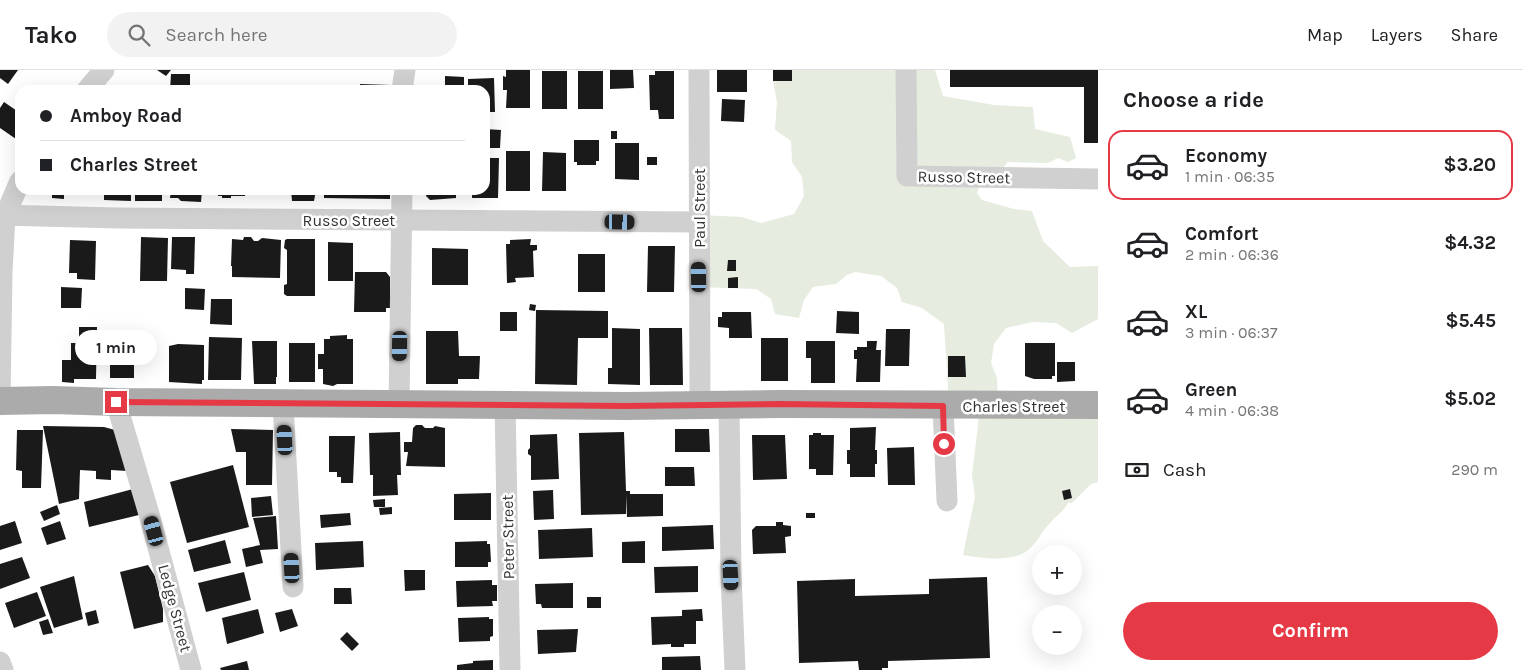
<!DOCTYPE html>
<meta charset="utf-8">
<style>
:root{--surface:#fff;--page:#f2f2f2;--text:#202124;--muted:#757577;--line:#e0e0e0;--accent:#e63946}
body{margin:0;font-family:Karla,sans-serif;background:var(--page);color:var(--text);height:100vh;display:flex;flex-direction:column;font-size:19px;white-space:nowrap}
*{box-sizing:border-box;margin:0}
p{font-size:16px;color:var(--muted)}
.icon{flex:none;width:28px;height:28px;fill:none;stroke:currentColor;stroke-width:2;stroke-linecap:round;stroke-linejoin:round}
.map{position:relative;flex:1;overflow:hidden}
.details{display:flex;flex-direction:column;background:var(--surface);width:425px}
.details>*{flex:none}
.banner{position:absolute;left:15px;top:15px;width:475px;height:110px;border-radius:15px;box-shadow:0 5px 20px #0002;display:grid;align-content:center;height:110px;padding:0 25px;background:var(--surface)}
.buttons{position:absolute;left:1032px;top:475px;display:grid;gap:10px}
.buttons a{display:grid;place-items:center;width:50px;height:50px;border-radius:50%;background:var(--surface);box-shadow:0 5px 20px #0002;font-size:25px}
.end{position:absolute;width:22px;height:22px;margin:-11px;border:6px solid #e63946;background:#fff;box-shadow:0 0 0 2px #fff}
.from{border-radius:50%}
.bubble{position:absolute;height:35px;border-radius:18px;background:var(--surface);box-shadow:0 5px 20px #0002;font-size:16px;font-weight:700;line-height:35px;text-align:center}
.car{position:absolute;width:15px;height:30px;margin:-15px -8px;border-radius:6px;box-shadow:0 0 4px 1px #0007;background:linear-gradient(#222 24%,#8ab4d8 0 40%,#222 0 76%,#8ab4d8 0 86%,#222 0)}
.banner b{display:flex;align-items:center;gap:18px;height:48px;font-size:19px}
.banner b+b{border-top:1px solid var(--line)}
.banner i{width:12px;height:12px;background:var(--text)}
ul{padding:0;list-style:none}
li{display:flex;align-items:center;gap:15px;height:70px;margin:0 10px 8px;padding:0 15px;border:2px solid transparent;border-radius:15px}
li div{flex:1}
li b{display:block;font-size:19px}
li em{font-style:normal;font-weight:700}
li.active{border-color:var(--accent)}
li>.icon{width:45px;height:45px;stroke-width:1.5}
h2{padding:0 25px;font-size:22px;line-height:60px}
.pay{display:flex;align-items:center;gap:12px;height:55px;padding:0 25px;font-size:19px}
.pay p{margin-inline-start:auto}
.button{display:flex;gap:10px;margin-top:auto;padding:10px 25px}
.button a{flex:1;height:58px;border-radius:30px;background:var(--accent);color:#fff;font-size:20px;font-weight:700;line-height:58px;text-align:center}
header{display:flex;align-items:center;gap:30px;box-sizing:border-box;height:70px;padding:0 25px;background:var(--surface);border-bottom:1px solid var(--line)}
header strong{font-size:24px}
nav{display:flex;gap:28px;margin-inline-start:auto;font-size:18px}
.search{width:350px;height:45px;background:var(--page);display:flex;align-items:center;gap:12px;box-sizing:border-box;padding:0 18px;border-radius:28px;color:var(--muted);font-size:19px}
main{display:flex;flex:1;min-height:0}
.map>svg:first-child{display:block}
.green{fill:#e6ecdf}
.building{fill:#1a1a1a}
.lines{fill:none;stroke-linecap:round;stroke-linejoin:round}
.minor{stroke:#d0d0d0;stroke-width:21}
.major{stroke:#ababab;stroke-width:28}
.route{stroke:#e63946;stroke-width:6}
.labels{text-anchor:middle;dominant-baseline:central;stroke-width:5;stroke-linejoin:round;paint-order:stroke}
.street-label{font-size:16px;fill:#333;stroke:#fff}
</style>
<header>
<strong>Tako</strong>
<div class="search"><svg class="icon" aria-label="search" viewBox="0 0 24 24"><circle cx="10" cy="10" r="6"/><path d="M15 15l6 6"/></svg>Search here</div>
<nav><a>Map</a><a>Layers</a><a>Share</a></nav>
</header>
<main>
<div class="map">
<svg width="1098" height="600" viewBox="0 0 1098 600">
<rect width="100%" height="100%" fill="#fff"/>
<path class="green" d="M788,0H935L943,26L994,35L1033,37L1035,59L1070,67L1076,88L1068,92L1058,88L1048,93L1008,92L997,105L982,107L977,123L982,130L1014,139L1032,141L1043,171L1070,197L1098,196V249L1072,263L1056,253L1032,252L1006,258L994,274L991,293L997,308L998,334L1098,335V412L1091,414L1072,433H1068C1064,441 1056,446 1050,453C1042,461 1037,473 1028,480C1013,493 981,488 963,485L975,427L972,405L980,338L949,332L944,254L922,238L902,232L897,218L881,206L855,202L847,205L836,214L813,217L804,230L799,248L775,244L771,229L756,219L698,217L700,145L742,147L761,153L794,144L804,126L802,107L792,92L791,71L775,60L777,32L773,11Z"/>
<g class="building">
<polygon points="0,0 18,0 8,14 0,8"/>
<polygon points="157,0 171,0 166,6"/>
<polygon points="506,0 530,0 530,38 506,38 507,20 503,20 503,6 506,7"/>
<polygon points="610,0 633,0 634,18 610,19"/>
<rect x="717" y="0" width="30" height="22"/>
<rect x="773" y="0" width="19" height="11"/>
<polygon points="950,0 1098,0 1098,73 1084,73 1084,17 950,17"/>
<rect x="542" y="1" width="25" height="38"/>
<rect x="578" y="1" width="25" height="38"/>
<polygon points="655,1 674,1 674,49 659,49 658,40 650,40 649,5 655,5"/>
<polygon points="171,4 190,4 190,20 170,20"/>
<polygon points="445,6 464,7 464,20 445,20"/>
<polygon points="494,8 495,42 485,42 485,20 468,20 468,9"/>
<polygon points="360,14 391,15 391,20 360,20"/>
<polygon points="722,29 745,30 744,52 721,51"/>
<polygon points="4,32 20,43 20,64 16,69 0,58 0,38"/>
<polygon points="485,59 501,60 500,78 485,78"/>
<rect x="611" y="61" width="6" height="8"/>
<polygon points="574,70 599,70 599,91 596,91 596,95 577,95 577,92 574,92"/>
<polygon points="615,73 639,73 639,110 615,109"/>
<rect x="506" y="81" width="24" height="40"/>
<polygon points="543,82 566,83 566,121 542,121"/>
<rect x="647" y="87" width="10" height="8"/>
<polygon points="485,88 499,88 498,128 472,128 472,120 485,120"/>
<polygon points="52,120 91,120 91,124 64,124 64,129 52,128"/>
<polygon points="104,120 131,120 131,131 104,130"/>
<rect x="135" y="120" width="27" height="11"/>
<polygon points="171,120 202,120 201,132 181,131 178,128 170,128"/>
<polygon points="218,120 245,120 245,126 231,126 231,128 222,128 222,126 218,126"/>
<polygon points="291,120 316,120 314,131 292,131"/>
<polygon points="324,120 390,120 390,129 324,128"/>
<polygon points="427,120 456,120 456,128 430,130 426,126"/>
<polygon points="141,167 168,168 167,211 140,211"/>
<polygon points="172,167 195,167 194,204 186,204 186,200 171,199"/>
<polygon points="244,167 251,167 254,171 258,171 262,168 281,170 280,208 232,207 232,196 231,196 232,169 243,170"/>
<polygon points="287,169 315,169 315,226 287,226 284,224 284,215 287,214 287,180 284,178 285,170"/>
<polygon points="531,169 530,175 537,175 537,180 533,181 534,207 515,208 516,212 507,213 506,174 510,174 510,170"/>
<polygon points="70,170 96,171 95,210 77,209 77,203 69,203"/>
<polygon points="328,172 353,173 353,211 328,211"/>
<polygon points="648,176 675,176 674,222 647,222"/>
<polygon points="432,178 468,179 468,215 432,215"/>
<rect x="578" y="184" width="27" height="38"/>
<polygon points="728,190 736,190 736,201 727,201"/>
<polygon points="355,202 386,202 390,207 390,238 386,238 386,242 354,242"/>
<polygon points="738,207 738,218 728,218 728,208"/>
<polygon points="61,217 82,218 81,238 61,238"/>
<polygon points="185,218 205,219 204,240 185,239"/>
<polygon points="211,229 232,229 232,255 210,254"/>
<polygon points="530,234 536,235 535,241 529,240"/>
<polygon points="536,240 608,241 608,268 578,268 577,315 535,314"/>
<polygon points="837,241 859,242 859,264 836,263"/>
<rect x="500" y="242" width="17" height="19"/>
<polygon points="722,242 751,242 752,268 729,268 729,258 718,257 718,247 722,247"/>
<polygon points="79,257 97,257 96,309 74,309 74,313 62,312 62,290 71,290 71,273 79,273"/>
<polygon points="612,258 640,259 640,315 608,314 608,298 612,298"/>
<polygon points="649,258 682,258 683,315 650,315"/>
<polygon points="886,259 910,259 909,296 885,296"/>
<polygon points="426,261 458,261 459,286 480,286 479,309 458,309 458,314 426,314"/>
<polygon points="347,265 347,269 353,269 353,314 337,314 333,316 323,314 323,299 318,299 318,284 324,284 324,269 330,269 330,266"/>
<polygon points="209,267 242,268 241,310 208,310"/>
<rect x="761" y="268" width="27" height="43"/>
<polygon points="252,271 277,271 277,307 276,307 276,314 254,314"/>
<polygon points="806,271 835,271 835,313 811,313 811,288 806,288"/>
<polygon points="867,271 877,271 876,280 881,280 880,312 856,312 857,289 854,289 854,280 857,280 857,277 867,277"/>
<rect x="110" y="272" width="24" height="36"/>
<rect x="289" y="273" width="26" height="39"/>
<polygon points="1025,273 1055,273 1055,306 1052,306 1052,309 1034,309 1025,306"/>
<polygon points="178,274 204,275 204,310 202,310 202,314 169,312 169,276"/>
<polygon points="948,286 965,286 966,307 948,307"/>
<polygon points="1057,292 1075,292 1075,311 1057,312"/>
<polygon points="416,355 422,355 425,358 433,358 435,356 445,358 445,397 406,396 408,382 404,382 404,372 412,372 413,358"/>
<polygon points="43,356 104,357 115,360 127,401 111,400 111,410 96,409 96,401 80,400 79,429 59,434"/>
<polygon points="876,357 875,380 877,380 877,394 875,394 875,407 850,407 850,394 847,394 847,380 850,380 850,358"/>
<polygon points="231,359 273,360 272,415 246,415 246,382 236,382"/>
<polygon points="675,359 709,359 710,382 675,382"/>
<polygon points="17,360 43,360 41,418 22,418 22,401 16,400"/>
<polygon points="400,362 401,405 397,405 398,425 373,426 373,405 370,405 369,363"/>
<polygon points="624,362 626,421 630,421 630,424 663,424 663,446 627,447 626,425 626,444 581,445 579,363"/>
<polygon points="813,363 821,363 821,365 834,365 833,405 816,405 816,399 809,399 809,365 813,365"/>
<polygon points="557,364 559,409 531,410 531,386 528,384 528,380 530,378 530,365"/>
<polygon points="752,365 785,365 787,409 753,410"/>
<polygon points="329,366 355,366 353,413 341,413 341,407 337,407 337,402 329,402"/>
<polygon points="914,377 915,415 888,415 887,378"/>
<polygon points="233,395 249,457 187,473 170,412"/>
<polygon points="665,397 694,397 695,416 665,416"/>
<polygon points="133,419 139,445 89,457 84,432"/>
<polygon points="1070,419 1072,428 1064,430 1062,421"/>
<polygon points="553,420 554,449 534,450 533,421"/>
<polygon points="491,423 491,450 454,450 454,424"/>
<polygon points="271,426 273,445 252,447 251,428"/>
<polygon points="385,429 385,437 374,437 373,430"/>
<polygon points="57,435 60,444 44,451 40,442"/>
<polygon points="392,437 392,444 380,445 379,438"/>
<polygon points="350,443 351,455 321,458 320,445"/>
<rect x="806" y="443" width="9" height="5"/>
<polygon points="276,446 278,479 260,480 263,493 246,497 242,479 260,475 253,448"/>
<polygon points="15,451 22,473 0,480 0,456"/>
<polygon points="60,451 66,469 47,475 41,458"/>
<polygon points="776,452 783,452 783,455 791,456 791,466 785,467 786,483 753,484 752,460 756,456 776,456"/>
<polygon points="713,455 714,479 662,481 662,457"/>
<polygon points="592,458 593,487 539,489 538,460"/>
<polygon points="225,470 231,493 194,502 188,480"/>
<polygon points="363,471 364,497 316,500 315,473"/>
<polygon points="487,471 487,474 490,474 491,492 488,492 488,497 455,497 455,472"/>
<polygon points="645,471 645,493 622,493 622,472"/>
<polygon points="22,487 30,508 0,519 0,494"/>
<polygon points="148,495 155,506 163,539 163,552 134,559 120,502"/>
<polygon points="698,496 698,522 655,523 654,497"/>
<polygon points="404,500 425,500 425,520 405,521"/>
<polygon points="244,502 251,530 206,542 198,513"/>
<polygon points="74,506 83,549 54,558 40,517"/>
<polygon points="987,507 990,588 888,591 888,598 882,598 882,600 859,600 858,591 799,593 797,511 855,509 855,526 929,524 929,509"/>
<polygon points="492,510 492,515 497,515 497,531 492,531 493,536 457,537 456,511"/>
<polygon points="573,513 573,538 542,538 541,534 536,534 535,514"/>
<polygon points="334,518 351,518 352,534 334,534"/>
<polygon points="37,522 46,546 14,558 5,533"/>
<rect x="587" y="527" width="14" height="11"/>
<polygon points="258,539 264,563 227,574 222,548"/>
<polygon points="292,539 298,556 280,562 275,543"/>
<polygon points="702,539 703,551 696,551 696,574 684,574 684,577 671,577 671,574 652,575 651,547 682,546 682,540"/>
<polygon points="96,540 99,553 88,556 85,543"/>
<polygon points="489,547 489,549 493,549 493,566 490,567 490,571 459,572 458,548"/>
<polygon points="48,549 53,563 43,565 39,552"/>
<polygon points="578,559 576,582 538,584 537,560"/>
<polygon points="347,562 359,574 352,581 340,569"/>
<polygon points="700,586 701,600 662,600 662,587"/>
<polygon points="493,590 493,600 457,600 457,595 473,593 473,591"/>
<polygon points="247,591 249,600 221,600 220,598"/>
</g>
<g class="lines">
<g class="minor">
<polyline points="699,0 700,335"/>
<polyline points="906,0 907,106 1098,109"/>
<polyline points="87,20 104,0"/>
<polyline points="402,20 405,0"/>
<polyline points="0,145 119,148 699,152"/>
<polyline points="0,331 2,202 5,146 20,111"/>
<polyline points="116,332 149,444 191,600"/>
<polyline points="283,334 293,517"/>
<polyline points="505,334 510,600"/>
<polyline points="399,335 402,120"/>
<polyline points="729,335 731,505 735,600"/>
<polyline points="943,336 947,431"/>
<polyline points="0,592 3,600"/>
</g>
<polyline class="major" points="0,331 53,330 116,332 626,336 779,334 1098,335"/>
</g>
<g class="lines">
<polyline class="route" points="116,332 626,336 779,334 943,336 944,374"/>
</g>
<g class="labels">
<g class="street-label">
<text transform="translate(964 107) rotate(1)">Russo Street</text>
<text transform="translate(699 138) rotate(-90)">Paul Street</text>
<text x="349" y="150">Russo Street</text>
<text x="1014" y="336">Charles Street</text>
<text transform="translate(508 467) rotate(-91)">Peter Street</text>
<text transform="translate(175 538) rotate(75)">Ledge Street</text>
</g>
</g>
</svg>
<div class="buttons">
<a>+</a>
<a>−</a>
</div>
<i class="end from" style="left:944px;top:374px"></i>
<i class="end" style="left:116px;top:332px"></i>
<div class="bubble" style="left:75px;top:260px;width:82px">1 min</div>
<i class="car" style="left:620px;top:152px;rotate:91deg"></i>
<i class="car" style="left:699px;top:207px;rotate:359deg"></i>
<i class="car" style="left:400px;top:276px;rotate:181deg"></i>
<i class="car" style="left:285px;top:370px;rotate:357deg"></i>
<i class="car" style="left:154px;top:461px;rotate:345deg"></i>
<i class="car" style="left:292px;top:498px;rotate:357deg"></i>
<i class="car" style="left:731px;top:505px;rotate:177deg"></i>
<div class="banner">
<b><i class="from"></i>Amboy Road</b>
<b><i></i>Charles Street</b>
</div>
</div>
<section class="details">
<h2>Choose a ride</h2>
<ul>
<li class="active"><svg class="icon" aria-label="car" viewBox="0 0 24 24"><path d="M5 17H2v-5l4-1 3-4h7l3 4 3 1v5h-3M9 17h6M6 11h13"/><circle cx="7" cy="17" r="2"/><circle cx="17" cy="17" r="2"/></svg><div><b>Economy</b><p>1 min · 06:35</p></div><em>$3.20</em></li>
<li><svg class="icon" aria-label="car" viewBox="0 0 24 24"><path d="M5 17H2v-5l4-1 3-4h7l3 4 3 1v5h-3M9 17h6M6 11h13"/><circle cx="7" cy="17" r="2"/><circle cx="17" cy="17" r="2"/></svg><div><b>Comfort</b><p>2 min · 06:36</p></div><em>$4.32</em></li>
<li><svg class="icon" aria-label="car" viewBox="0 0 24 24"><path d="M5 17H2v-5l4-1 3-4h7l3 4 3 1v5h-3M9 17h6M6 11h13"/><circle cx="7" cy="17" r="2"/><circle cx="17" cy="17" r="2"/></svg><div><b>XL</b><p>3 min · 06:37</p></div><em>$5.45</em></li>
<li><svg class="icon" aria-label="car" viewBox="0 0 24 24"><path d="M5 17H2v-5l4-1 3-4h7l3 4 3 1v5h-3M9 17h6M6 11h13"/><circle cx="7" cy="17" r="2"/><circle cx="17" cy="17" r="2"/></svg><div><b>Green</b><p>4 min · 06:38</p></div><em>$5.02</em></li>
</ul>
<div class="pay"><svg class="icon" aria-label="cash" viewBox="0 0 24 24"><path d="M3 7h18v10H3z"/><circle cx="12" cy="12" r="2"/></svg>Cash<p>290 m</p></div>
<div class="button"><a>Confirm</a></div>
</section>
</main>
